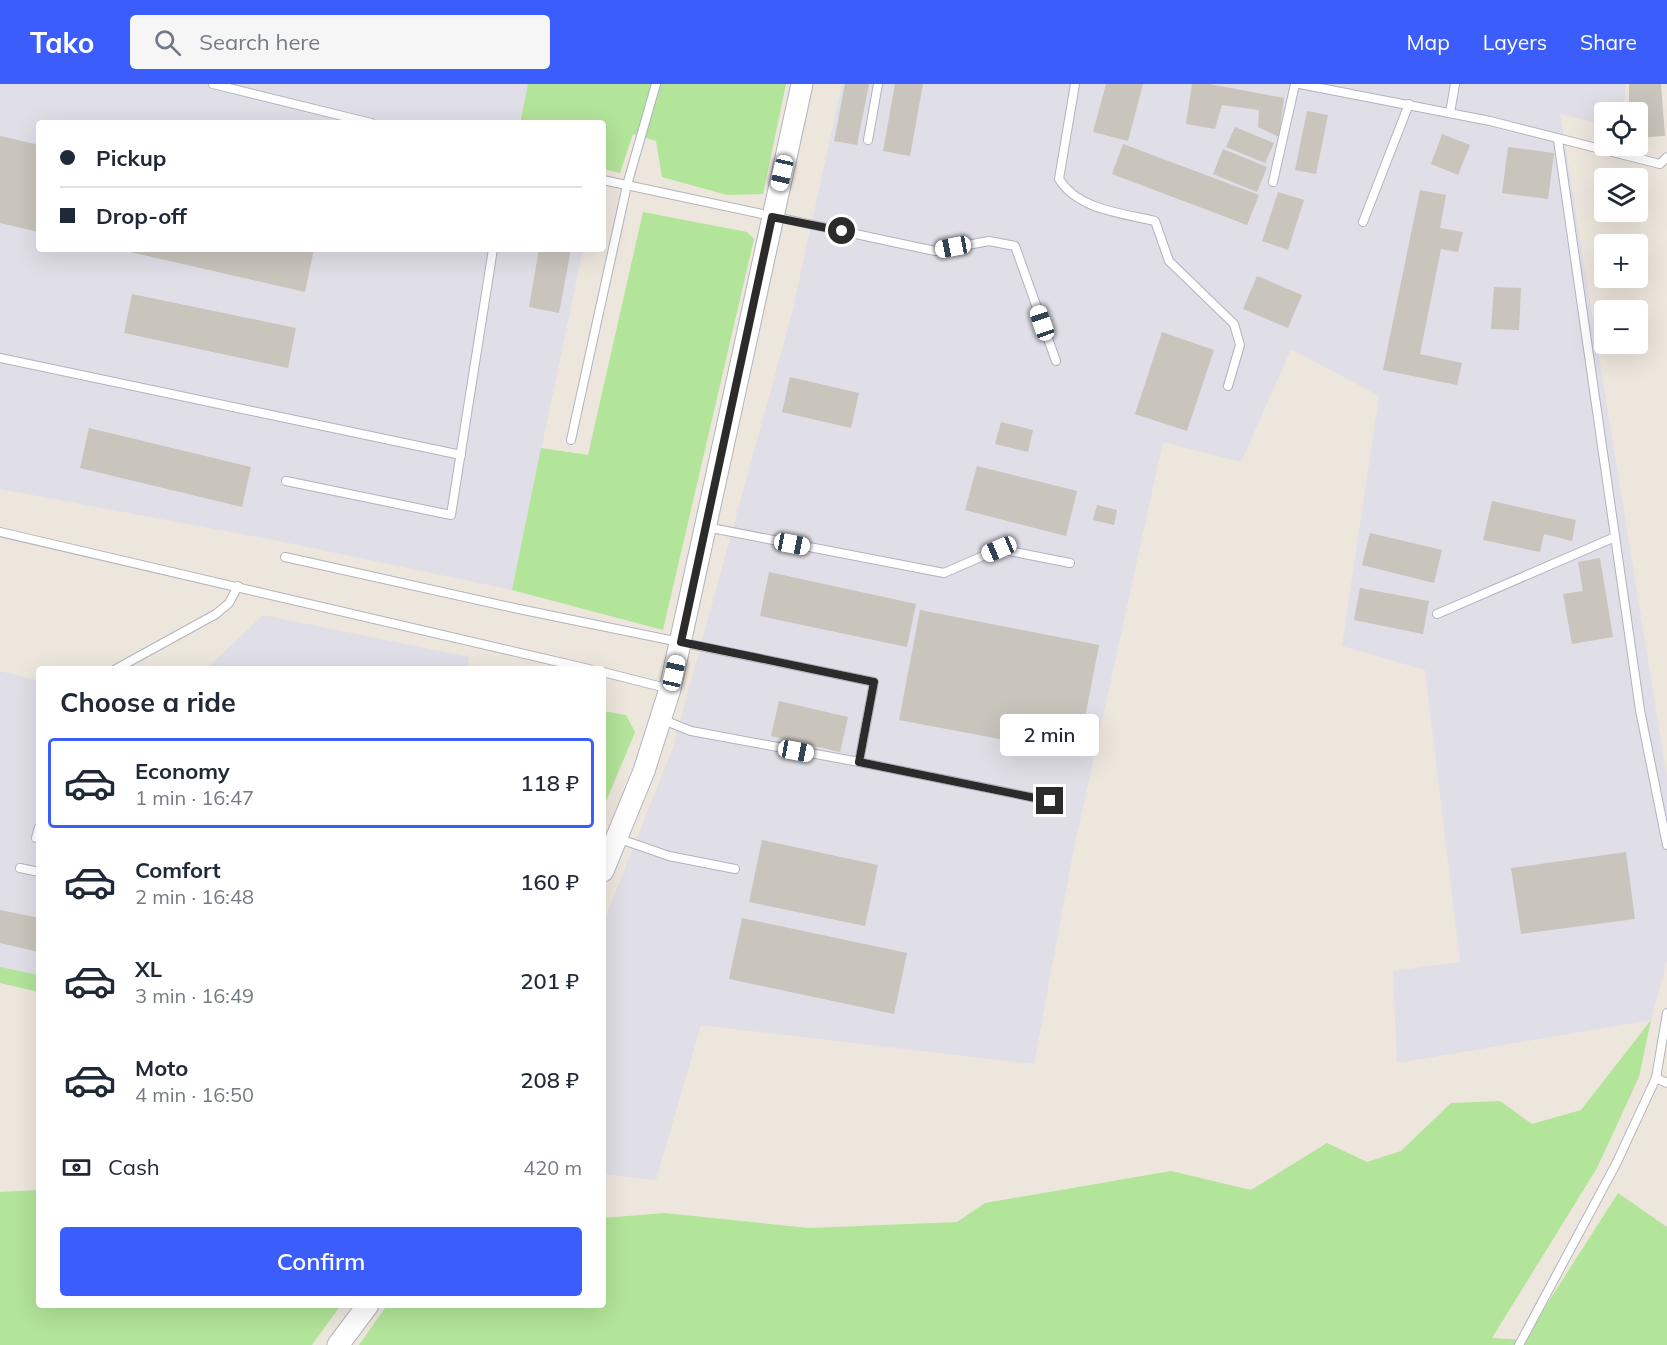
<!DOCTYPE html>
<meta charset="utf-8">
<style>
:root{--surface:#fff;--page:#f6f6f7;--text:#1f2937;--muted:#747a83;--line:#e0e1e3;--accent:#3b5dfc}
body{margin:0;font-family:Mulish,sans-serif;background:var(--page);color:var(--text);height:100vh;display:flex;flex-direction:column;font-size:22px;white-space:nowrap}
*{box-sizing:border-box;margin:0}
p{font-size:20px;color:var(--muted)}
.icon{flex:none;width:33px;height:33px;fill:none;stroke:currentColor;stroke-width:2;stroke-linecap:round;stroke-linejoin:round}
.map{position:relative;flex:1;overflow:hidden}
.sheet{position:absolute;left:36px;top:582px;width:570px;height:642px;display:flex;flex-direction:column;background:var(--surface);border-radius:6px;box-shadow:0 6px 24px #0002}
.sheet>*{flex:none}
.guide{position:absolute;left:36px;top:36px;width:570px;height:132px;border-radius:6px;box-shadow:0 6px 24px #0002;display:grid;align-content:center;height:132px;padding:0 24px;background:var(--surface)}
.controls{position:absolute;left:1594px;top:18px;display:grid;gap:12px}
.controls a{display:grid;place-items:center;width:54px;height:54px;border-radius:6px;background:var(--surface);box-shadow:0 6px 24px #0002;font-size:30px}
.end{position:absolute;width:27px;height:27px;margin:-14px;border:8px solid #2b2b2b;background:#fff;box-shadow:0 0 0 3px #fff}
.from{border-radius:50%}
.bubble{position:absolute;height:42px;border-radius:6px;background:var(--surface);box-shadow:0 6px 24px #0002;font-size:20px;font-weight:600;line-height:42px;text-align:center}
.car{position:absolute;width:18px;height:36px;margin:-18px -9px;border-radius:8px;box-shadow:0 0 4px 2px #0007;background:linear-gradient(#fff 24%,#345 0 40%,#fff 0 76%,#345 0 86%,#fff 0)}
.guide b{display:flex;align-items:center;gap:21px;height:57px;font-size:22px}
.guide b+b{border-top:2px solid var(--line)}
.guide i{width:15px;height:15px;background:var(--text)}
ul{padding:0;list-style:none}
li{display:flex;align-items:center;gap:18px;height:90px;margin:0 12px 9px;padding:0 12px;border:3px solid transparent;border-radius:6px}
li div{flex:1}
li b{display:block;font-size:22px}
li em{font-style:normal;font-weight:600}
li.on{border-color:var(--accent)}
li>.icon{width:54px;height:54px;stroke-width:1.5}
h2{padding:0 24px;font-size:27px;line-height:72px}
.pay{display:flex;align-items:center;gap:15px;height:66px;padding:0 24px;font-size:22px}
.pay p{margin-inline-start:auto}
.button{display:flex;gap:12px;margin-top:auto;padding:12px 24px}
.button a{flex:1;height:69px;border-radius:6px;background:var(--accent);color:#fff;font-size:24px;font-weight:600;line-height:69px;text-align:center}
header{display:flex;align-items:center;gap:36px;box-sizing:border-box;height:84px;padding:0 30px;background:var(--accent);color:#fff}
header strong{font-size:28px}
nav{display:flex;gap:33px;margin-inline-start:auto;font-size:21px}
.search{width:420px;height:54px;background:var(--page);display:flex;align-items:center;gap:15px;box-sizing:border-box;padding:0 21px;border-radius:6px;color:var(--muted);font-size:22px}
.map>svg:first-child{display:block}
.industrial{fill:#e0dee6}
.green{fill:#b2e499}
.building{fill:#c9c4bc}
.lines{fill:none;stroke-linecap:round;stroke-linejoin:round}
.service-casing{stroke:#b1b3bf;stroke-width:10}
.tertiary-casing{stroke:#b1b3bf;stroke-width:23}
.service{stroke:#fff;stroke-width:8}
.tertiary{stroke:#fff;stroke-width:21}
.route{stroke:#2b2b2b;stroke-width:8}
</style>
<header>
<strong>Tako</strong>
<div class="search"><svg class="icon" aria-label="search" viewBox="0 0 24 24"><circle cx="10" cy="10" r="6"/><path d="M15 15l6 6"/></svg>Search here</div>
<nav><a>Map</a><a>Layers</a><a>Share</a></nav>
</header>
<div class="map">
<svg width="1667" height="1261" viewBox="0 0 1667 1261">
<rect width="100%" height="100%" fill="#ede6dd"/>
<g class="industrial">
<polygon points="0,0 528,0 519,39 39,39 39,165 583,165 512,506 279,457 0,405"/>
<polygon points="842,0 1626,0 1623,28 1605,28 1605,41 1560,30 1667,694 1667,877 1651,936 1397,979 1393,887 1460,878 1425,586 1342,562 1379,312 1291,265 1241,378 1163,358 1073,769 1034,980 701,941 656,1096 603,1090 603,840 672,666 792,229"/>
<polygon points="263,531 469,573 467,585 206,585"/>
<polygon points="0,587 39,597 39,891 0,883"/>
</g>
<g class="green">
<polygon points="528,0 786,0 763,110 727,111 662,93 656,57 633,50 620,89 603,85 603,39 520,39"/>
<polygon points="643,128 747,148 754,155 663,546 512,506 541,364 588,371"/>
<polygon points="603,627 626,631 635,648 603,725"/>
<polygon points="0,883 39,891 39,908 0,899"/>
<polygon points="1651,936 1639,993 1597,1084 1492,1254 1524,1256 1618,1109 1667,1143 1667,1261 359,1261 387,1221 603,1221 603,1134 664,1129 809,1144 957,1138 985,1119 1171,1087 1251,1106 1327,1059 1367,1078 1401,1067 1451,1019 1500,1017 1532,1040 1581,1026"/>
<polygon points="39,1106 39,1221 341,1221 312,1261 0,1261 0,1108"/>
</g>
<g class="building">
<polygon points="845,0 869,0 857,61 834,57"/>
<polygon points="895,0 923,0 910,72 883,67"/>
<polygon points="1106,0 1143,0 1128,57 1093,48"/>
<polygon points="1192,0 1209,0 1284,14 1279,53 1258,43 1259,26 1222,21 1215,45 1186,40"/>
<polygon points="1629,0 1661,0 1665,52 1647,53 1643,30 1629,28"/>
<polygon points="1307,27 1328,31 1316,90 1295,86"/>
<polygon points="1235,43 1274,59 1265,79 1226,63"/>
<polygon points="1442,50 1470,61 1458,91 1431,80"/>
<polygon points="0,52 39,61 39,148 0,139"/>
<polygon points="1123,60 1259,111 1247,141 1112,90"/>
<polygon points="1508,63 1554,69 1548,115 1502,109"/>
<polygon points="1223,65 1267,83 1257,108 1213,90"/>
<polygon points="1420,106 1446,111 1440,144 1463,148 1458,168 1441,165 1420,270 1462,279 1457,301 1383,286"/>
<polygon points="1278,108 1304,116 1288,166 1262,157"/>
<polygon points="117,165 314,165 305,208"/>
<polygon points="539,165 571,165 559,229 529,223"/>
<polygon points="1257,192 1302,211 1288,244 1243,225"/>
<polygon points="1494,203 1521,204 1519,246 1491,245"/>
<polygon points="132,210 296,244 288,284 124,249"/>
<polygon points="1162,248 1214,266 1187,347 1135,330"/>
<polygon points="790,293 859,309 851,344 782,328"/>
<polygon points="1001,338 1033,346 1028,368 995,360"/>
<polygon points="89,344 251,383 242,423 80,384"/>
<polygon points="977,382 1077,407 1066,452 965,426"/>
<polygon points="1492,417 1576,436 1572,457 1544,450 1540,468 1483,456"/>
<polygon points="1097,421 1117,426 1114,441 1093,436"/>
<polygon points="1370,449 1442,466 1434,499 1362,481"/>
<polygon points="1600,474 1613,553 1572,560 1563,510 1583,507 1578,478"/>
<polygon points="769,488 916,520 907,563 760,532"/>
<polygon points="1360,504 1429,517 1423,550 1354,536"/>
<polygon points="920,526 1099,561 1078,670 899,636"/>
<polygon points="779,617 848,633 840,668 771,652"/>
<polygon points="762,756 878,781 865,842 749,818"/>
<polygon points="1626,768 1635,835 1521,850 1511,784"/>
<polygon points="0,826 39,834 39,868 0,859"/>
<polygon points="742,834 907,869 894,930 729,895"/>
</g>
<g class="lines">
<g class="service-casing">
<g id="service">
<polyline points="213,0 371,39"/>
<path d="M1075,0L1059,95C1078,126 1122,129 1155,137L1169,177L1234,240L1240,261L1228,302"/>
<polyline points="1300,0 1490,37 1660,80 1667,73"/>
<polyline points="1450,29 1455,0"/>
<polyline points="868,56 878,0"/>
<polyline points="1558,56 1640,626 1667,761"/>
<polyline points="603,96 935,167 989,157 1015,162 1056,277"/>
<polyline points="1273,98 1295,0"/>
<polyline points="1363,138 1409,20"/>
<polyline points="0,274 461,371"/>
<polyline points="571,356 627,101 656,0"/>
<polyline points="286,397 451,431 493,165"/>
<polyline points="706,443 944,489 999,465 1070,479"/>
<polyline points="0,448 589,585"/>
<polyline points="285,473 514,524 874,598 859,678 691,647 661,635"/>
<polyline points="1437,530 1615,453"/>
<polyline points="116,585 216,530 229,519 238,502"/>
<polyline points="603,588 670,605"/>
<polyline points="859,678 1050,717"/>
<polyline points="36,754 39,743"/>
<polyline points="617,754 669,772 735,785"/>
<polyline points="20,784 39,788"/>
<polyline points="1656,994 1667,999"/>
<polyline points="1519,1261 1616,1080 1656,994 1667,929"/>
</g>
</g>
<g class="tertiary-casing">
<g id="tertiary">
<polyline points="603,787 644,687 670,605 802,0"/>
<polyline points="338,1261 368,1221"/>
</g>
</g>
<use href="#service" class="service"/>
<use href="#tertiary" class="tertiary"/>
</g>
<g class="lines">
<polyline class="route" points="842,147 772,133 681,558 874,598 859,678 1050,717"/>
</g>
</svg>
<div class="controls">
<a><svg class="icon" aria-label="locate" viewBox="0 0 24 24"><circle cx="12" cy="12" r="6"/><path d="M12 2v4M12 18v4M2 12h4M18 12h4"/></svg></a>
<a><svg class="icon" aria-label="layers" viewBox="0 0 24 24"><path d="M12 4l9 5-9 5-9-5zM3 14l9 5 9-5"/></svg></a>
<a>+</a>
<a>−</a>
</div>
<i class="end from" style="left:842px;top:147px"></i>
<i class="end" style="left:1050px;top:717px"></i>
<div class="bubble" style="left:1000px;top:630px;width:99px">2 min</div>
<i class="car" style="left:782px;top:89px;rotate:193deg"></i>
<i class="car" style="left:953px;top:163px;rotate:259deg"></i>
<i class="car" style="left:1042px;top:239px;rotate:341deg"></i>
<i class="car" style="left:792px;top:460px;rotate:101deg"></i>
<i class="car" style="left:999px;top:465px;rotate:247deg"></i>
<i class="car" style="left:674px;top:589px;rotate:13deg"></i>
<i class="car" style="left:796px;top:667px;rotate:101deg"></i>
<div class="guide">
<b><i class="from"></i>Pickup</b>
<b><i></i>Drop-off</b>
</div>
<section class="sheet">
<h2>Choose a ride</h2>
<ul>
<li class="on"><svg class="icon" aria-label="car" viewBox="0 0 24 24"><path d="M5 17H2v-5l4-1 3-4h7l3 4 3 1v5h-3M9 17h6M6 11h13"/><circle cx="7" cy="17" r="2"/><circle cx="17" cy="17" r="2"/></svg><div><b>Economy</b><p>1 min · 16:47</p></div><em>118 ₽</em></li>
<li><svg class="icon" aria-label="car" viewBox="0 0 24 24"><path d="M5 17H2v-5l4-1 3-4h7l3 4 3 1v5h-3M9 17h6M6 11h13"/><circle cx="7" cy="17" r="2"/><circle cx="17" cy="17" r="2"/></svg><div><b>Comfort</b><p>2 min · 16:48</p></div><em>160 ₽</em></li>
<li><svg class="icon" aria-label="car" viewBox="0 0 24 24"><path d="M5 17H2v-5l4-1 3-4h7l3 4 3 1v5h-3M9 17h6M6 11h13"/><circle cx="7" cy="17" r="2"/><circle cx="17" cy="17" r="2"/></svg><div><b>XL</b><p>3 min · 16:49</p></div><em>201 ₽</em></li>
<li><svg class="icon" aria-label="car" viewBox="0 0 24 24"><path d="M5 17H2v-5l4-1 3-4h7l3 4 3 1v5h-3M9 17h6M6 11h13"/><circle cx="7" cy="17" r="2"/><circle cx="17" cy="17" r="2"/></svg><div><b>Moto</b><p>4 min · 16:50</p></div><em>208 ₽</em></li>
</ul>
<div class="pay"><svg class="icon" aria-label="cash" viewBox="0 0 24 24"><path d="M3 7h18v10H3z"/><circle cx="12" cy="12" r="2"/></svg>Cash<p>420 m</p></div>
<div class="button"><a>Confirm</a></div>
</section>
</div>
